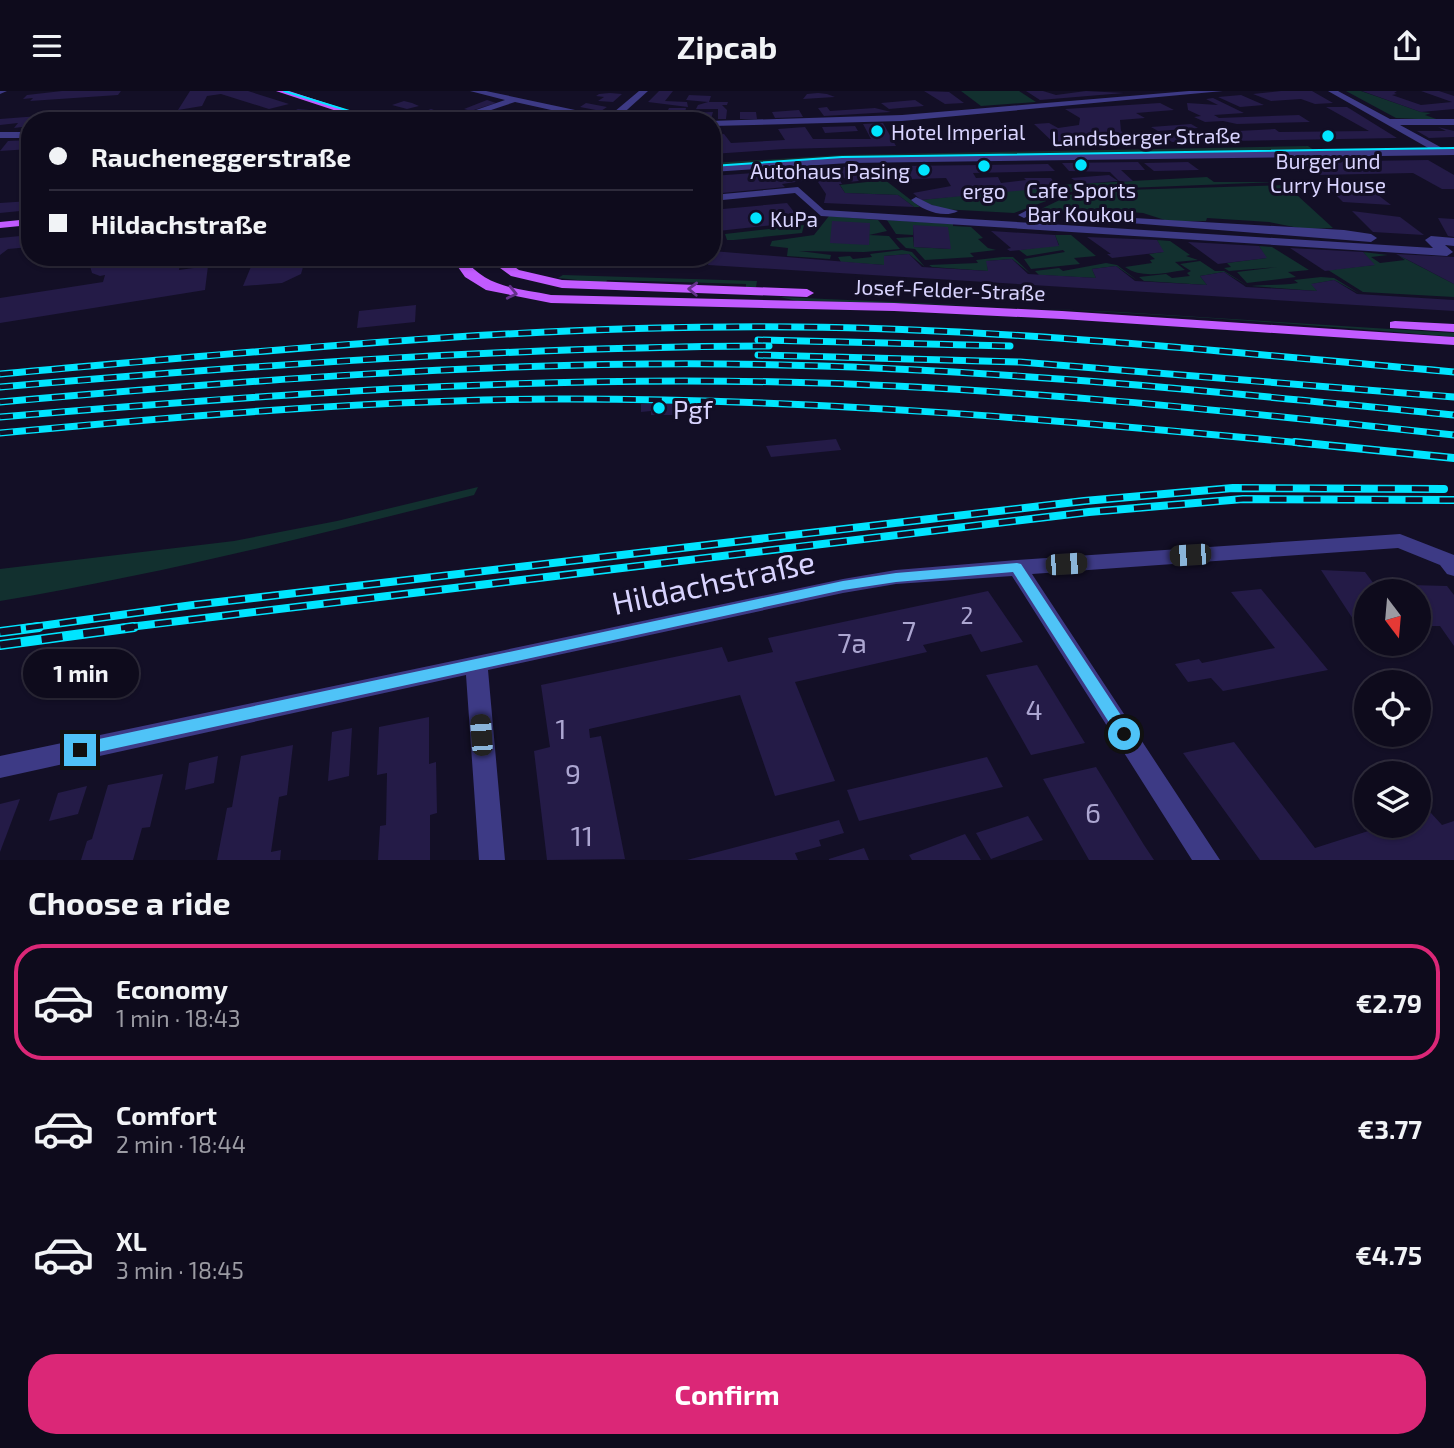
<!DOCTYPE html>
<meta charset="utf-8">
<style>
:root{--surface:#0e0b1c;--page:#1c1929;--text:#f1f3f6;--muted:#9b9ba3;--line:#2e2b3b;--accent:#db2777}
body{margin:0;font-family:"Exo 2",sans-serif;background:var(--page);color:var(--text);height:100vh;display:flex;flex-direction:column;font-size:26px;white-space:nowrap}
*{box-sizing:border-box;margin:0}
p{font-size:23px;color:var(--muted)}
.icon{flex:none;width:38px;height:38px;fill:none;stroke:currentColor;stroke-width:2;stroke-linecap:round;stroke-linejoin:round}
.map{position:relative;height:769px;overflow:hidden}
.panel{display:flex;flex-direction:column;background:var(--surface);flex:1}
.panel>*{flex:none}
.top-card{position:absolute;left:21px;top:21px;width:700px;height:154px;border-radius:28px;box-shadow:0 2px 5px #0004,0 0 0 2px var(--line);display:grid;align-content:center;height:154px;padding:0 28px;background:var(--surface)}
.needle{width:46px;rotate:164deg}
.controls{position:absolute;left:1354px;top:488px;display:grid;gap:14px}
.controls a{display:grid;place-items:center;width:77px;height:77px;border-radius:50%;background:var(--surface);box-shadow:0 2px 5px #0004,0 0 0 2px var(--line);font-size:35px}
.end{position:absolute;width:32px;height:32px;margin:-16px;border:9px solid #4fc3f7;background:#111;box-shadow:0 0 0 4px #111}
.from{border-radius:50%}
.bubble{position:absolute;height:49px;border-radius:24px;background:var(--surface);box-shadow:0 2px 5px #0004,0 0 0 2px var(--line);font-size:23px;font-weight:700;line-height:49px;text-align:center}
.car{position:absolute;width:21px;height:42px;margin:-21px -10px;border-radius:9px;box-shadow:0 0 5px 2px #0007;background:linear-gradient(#222 24%,#8ab4d8 0 40%,#222 0 76%,#8ab4d8 0 86%,#222 0)}
.top-card b{display:flex;align-items:center;gap:24px;height:66px;font-size:26px}
.top-card b+b{border-top:2px solid var(--line)}
.top-card i{width:18px;height:18px;background:var(--text)}
ul{padding:0;list-style:none}
li{display:flex;align-items:center;gap:21px;height:116px;margin:0 14px 10px;padding:0 14px;border:4px solid transparent;border-radius:28px}
li div{flex:1}
li b{display:block;font-size:26px}
li em{font-style:normal;font-weight:700}
li.active{border-color:var(--accent)}
li>.icon{width:63px;height:63px;stroke-width:1.5}
h2{padding:0 28px;font-size:32px;line-height:84px}
.primary-button{display:flex;gap:14px;margin-top:auto;padding:14px 28px}
.primary-button a{flex:1;height:80px;border-radius:28px;background:var(--accent);color:#fff;font-size:28px;font-weight:700;line-height:80px;text-align:center}
header{display:flex;justify-content:space-between;align-items:center;height:91px;padding:0 28px;background:var(--surface);font-size:32px;font-weight:700}
.map>svg:first-child{display:block}
.green{fill:#12302f}
.building{fill:#241b47}
.lines{fill:none;stroke-linecap:round;stroke-linejoin:round}
.minor{fill:#3d3a85;fill-rule:evenodd}
.major{fill:#c25bff;fill-rule:evenodd}
.tram{stroke:#00e5ff;stroke-width:2}
.rail-far2-casing{stroke:#00e5ff;stroke-width:7}
.rail-far1-casing{stroke:#00e5ff;stroke-width:8}
.rail-casing{stroke:#00e5ff;stroke-width:10}
.rail-far2{stroke:#130f26;stroke-width:4.5;stroke-dasharray:13;stroke-linecap:butt}
.rail-far1{stroke:#130f26;stroke-width:5;stroke-dasharray:17;stroke-linecap:butt}
.rail{stroke:#130f26;stroke-width:7;stroke-dasharray:21;stroke-linecap:butt}
.oneway{stroke:#623188}
.route{fill:#4fc3f7}
.poi-dot{fill:#00e5ff;stroke:#130f26;stroke-width:2.5}
.labels{text-anchor:middle;dominant-baseline:central;stroke-width:6;stroke-linejoin:round;paint-order:stroke}
.far-poi-label{font-size:21px;fill:#d9d4ff;stroke:#130f26}
.far-street-label{font-size:21px;fill:#d9d4ff;stroke:#130f26}
.number-label{font-size:23px;fill:#aca6d1}
.poi-label{font-size:26px;fill:#d9d4ff;stroke:#130f26;text-anchor:start}
.near-number-label{font-size:28px;fill:#aca6d1}
.near-street-label{font-size:32px;fill:#d9d4ff;stroke:#130f26}
</style>
<header><svg class="icon" aria-label="menu" viewBox="0 0 24 24"><path d="M4 6h16M4 12h16M4 18h16"/></svg>Zipcab<svg class="icon" aria-label="share" viewBox="0 0 24 24"><path d="M12 15V3M7 8l5-5 5 5M5 13v7h14v-7"/></svg></header>
<div class="map">
<svg width="1454" height="769" viewBox="0 0 1454 769">
<rect width="100%" height="100%" fill="#130f26"/>
<g class="green">
<polygon points="961,0 1019,0 1036,11 981,15"/>
<polygon points="1346,0 1361,0 1421,21 1431,22 1425,24 1439,29 1396,27"/>
<polygon points="1308,55 1318,62 842,68 712,76 712,72 841,64"/>
<polygon points="1207,86 1214,91 1280,91 1076,99 1014,122 941,118 921,109 1057,94"/>
<polygon points="885,89 920,116 914,116 898,104 845,102 840,94"/>
<polygon points="1286,94 1333,137 1304,138 1269,131 1207,127 1206,130 1168,130 1143,122 1118,120 1102,125 1041,118 1070,104 1092,100"/>
<polygon points="829,125 878,129 887,140 869,144 889,145 900,158 864,161 799,160 831,164 830,168 787,165 788,157 770,155 772,150 814,144"/>
<polygon points="887,129 953,133 953,135 971,136 983,147 978,148 988,157 996,159 970,162 974,166 925,169 915,158 906,157 896,147 913,146 914,156 951,158 913,135 913,144 896,143"/>
<polygon points="804,134 802,142 734,149 727,149 725,143"/>
<polygon points="1055,144 1071,144 1096,165 1074,167 1080,173 1031,178 1024,168 1065,161 1063,159 1027,165 1019,159 1059,154"/>
<path d="M1157,149L1170,150L1190,164L1186,165L1198,169L1175,171L1185,179C1164,182 1142,188 1125,176L1152,172L1150,169L1155,168L1149,163L1163,161Z"/>
<polygon points="1259,155 1272,156 1309,179 1288,181 1296,186 1247,192 1237,181 1278,176 1229,180 1224,177 1231,176 1227,172 1266,167"/>
<polygon points="902,159 912,161 925,176 909,163 884,165 884,174 841,171 838,166 850,165 853,168 872,166 870,163"/>
<polygon points="1363,161 1388,164 1371,166 1380,172 1405,169 1398,164 1454,193 1454,206 1363,201 1328,179 1374,174"/>
<polygon points="1002,166 1013,166 1031,183 1012,168 987,170 988,180 932,176 929,174 978,172 976,169"/>
<polygon points="1200,170 1215,180 1224,180 1250,196 1224,181 1200,185 1207,194 1144,190 1139,186 1166,183 1172,187 1190,185 1187,182 1191,180 1180,173"/>
<polygon points="1106,172 1117,174 1138,190 1116,175 1092,178 1096,187 1039,184 1035,180 1059,177 1063,180"/>
<polygon points="563,184 757,190 756,196 746,196 746,193 607,189 606,192 558,187"/>
<path d="M1321,186L1334,187L1360,203L1334,189L1312,193L1317,200L1251,195C1268,193 1281,195 1298,192L1294,189Z"/>
<path d="M780,206L1120,221L1454,242V246C1236,227 1016,213 797,210Z"/>
<path d="M478,396L474,404C317,444 160,483 0,510V478L234,450L337,430Z"/>
</g>
<g class="building">
<polygon points="62,0 121,0 118,4 30,10 33,7 23,8 27,4"/>
<polygon points="190,0 248,0 289,13 269,18 221,3 207,5 202,15 178,19"/>
<polygon points="659,0 673,0 665,10 687,11 688,16 648,11"/>
<polygon points="924,0 949,1 964,12 945,13"/>
<polygon points="1026,0 1043,0 1056,4 1086,0 1124,2 1040,9"/>
<polygon points="1281,0 1312,0 1333,12 1315,13 1301,8 1271,10 1253,3"/>
<polygon points="1362,0 1397,0 1394,2 1397,3 1392,4 1421,14 1452,11 1421,0 1439,0 1454,5 1454,18 1421,21"/>
<polygon points="610,2 622,3 613,11 598,10 604,6 596,5 599,3"/>
<polygon points="818,2 827,3 835,6 803,8 807,3"/>
<polygon points="689,4 711,5 709,11 728,11 727,14 722,14 727,19 726,28 718,28 718,18 696,18 698,14 708,11 686,9"/>
<polygon points="1241,4 1264,14 1240,16 1218,6"/>
<polygon points="1213,7 1244,22 1214,24 1219,27 1299,24 1310,31 1237,33 1223,30 1205,31 1194,26 1201,25 1188,19 1187,12 1218,14 1206,8"/>
<polygon points="487,9 496,12 471,20 464,18"/>
<polygon points="915,9 924,15 889,18 881,12"/>
<polygon points="404,10 412,12 419,15 407,18 392,14"/>
<polygon points="586,12 607,16 601,20 580,16"/>
<polygon points="1160,12 1174,19 1136,22 1145,27 1120,29 1121,40 1136,52 1055,53 1034,33 1049,32 1058,37 1079,34 1080,27 1065,18"/>
<polygon points="827,16 830,20 875,17 891,21 824,25 818,17"/>
<polygon points="1326,16 1347,16 1397,47 1172,51 1162,44 1275,38 1279,41 1369,40"/>
<polygon points="669,17 686,17 685,22 713,21 711,28 633,25 637,20 667,21"/>
<polygon points="298,18 321,20 302,30 273,30"/>
<polygon points="431,18 446,23 454,25 442,29 420,22"/>
<polygon points="117,19 114,22 151,19 144,30 30,30 30,35 14,37 18,32 0,34 0,28"/>
<polygon points="167,19 158,30 144,30 153,20"/>
<polygon points="799,19 803,26 775,27 772,21"/>
<polygon points="740,21 756,21 757,28 740,28"/>
<polygon points="255,24 253,30 204,30 204,28"/>
<polygon points="883,32 896,55 784,58 712,63 712,44 724,43 731,52 785,49 778,38 805,36 813,48 871,48 863,33"/>
<polygon points="1191,33 1198,37 1158,40 1151,36"/>
<polygon points="855,35 858,40 825,42 822,36"/>
<polygon points="1438,36 1454,40 1454,46 1429,47 1417,40 1446,40"/>
<polygon points="30,49 30,58 0,60 8,50"/>
<polygon points="1428,69 1454,84 1454,98 1442,98 1413,82 1316,84 1303,71"/>
<polygon points="1138,71 1145,79 1121,79 1133,90 1120,91 1110,81 1069,80 1062,72"/>
<polygon points="1188,71 1199,79 1154,80 1144,72"/>
<polygon points="1048,73 1055,80 973,82 976,87 998,86 1001,92 1026,89 1024,87 1051,87 1058,96 921,109 913,102 951,95 946,87 912,88 902,75"/>
<polygon points="889,75 895,86 849,91 843,86 838,86 842,93 839,93 845,102 898,104 914,116 824,112 826,103 816,88 782,93 785,96 712,103 712,85 833,76"/>
<polygon points="1109,84 1118,90 1080,93 1071,87"/>
<polygon points="1323,91 1369,97 1391,114 1343,111"/>
<polygon points="30,110 30,119 0,122 0,112"/>
<polygon points="787,112 802,131 718,140 712,132 712,119"/>
<polygon points="1352,120 1400,126 1424,144 1373,141"/>
<polygon points="1438,127 1454,128 1454,146 1448,145"/>
<polygon points="832,130 870,132 869,154 830,152"/>
<polygon points="913,134 948,136 951,158 914,156"/>
<polygon points="991,140 1055,144 1059,155 1010,160 1007,158 1011,157"/>
<polygon points="30,144 30,156 8,158 0,164 0,147"/>
<polygon points="1087,146 1157,149 1164,161 1112,167 1107,163 1111,163"/>
<polygon points="1188,151 1259,155 1267,167 1218,173"/>
<polygon points="1290,157 1363,161 1375,174 1325,180"/>
<polygon points="712,160 884,174 884,165 909,163 922,176 988,180 986,170 1012,168 1028,183 1096,187 1092,178 1116,175 1135,190 1207,194 1200,185 1224,181 1246,196 1317,200 1311,193 1334,189 1357,203 1454,209 1454,220 708,174"/>
<polygon points="1396,163 1454,166 1454,193 1412,171"/>
<polygon points="98,166 195,166 180,173 179,179 208,175 205,199 0,232 0,207 103,191 105,184 100,185 92,182 90,175"/>
<polygon points="255,166 306,166 301,183 282,192 243,195"/>
<polygon points="416,214 415,231 357,237 359,220"/>
<polygon points="676,312 676,324 651,324 651,320 641,321 641,313"/>
<polygon points="836,348 841,359 771,366 766,355"/>
<polygon points="1321,479 1365,481 1374,493 1447,495 1454,504 1454,555 1440,535 1419,535 1419,500 1367,500 1367,528 1353,528"/>
<polygon points="1261,498 1328,579 1223,600 1211,587 1188,591 1175,573 1199,568 1202,572 1275,557 1231,501"/>
<polygon points="988,500 1023,551 981,561 971,543 923,554 927,561 795,591 835,690 775,705 740,604 589,638 590,647 601,645 625,768 547,769 534,660 550,656 541,594 722,556 728,571 773,561 768,547"/>
<polygon points="1037,574 1085,652 1031,664 986,584"/>
<polygon points="429,626 429,673 436,671 437,722 430,724 430,769 378,769 380,735 386,734 387,682 377,684 379,636"/>
<polygon points="352,637 349,685 328,690 332,641"/>
<polygon points="1234,651 1315,757 1384,735 1419,735 1419,725 1431,722 1442,734 1454,730 1454,769 1260,769 1183,662"/>
<polygon points="293,654 287,704 279,706 271,761 281,759 280,769 217,769 227,717 232,716 241,665"/>
<polygon points="218,665 214,692 185,699 189,672"/>
<polygon points="987,666 1003,696 859,730 847,699"/>
<polygon points="1096,676 1144,754 1154,769 1089,769 1043,688"/>
<polygon points="163,683 150,736 142,737 133,769 81,769 87,750 92,748 108,694"/>
<polygon points="87,695 78,723 49,730 58,702"/>
<polygon points="20,708 0,761 0,713"/>
<polygon points="1028,725 1043,749 991,768 976,742"/>
<polygon points="839,729 844,742 819,749 821,755 795,762 798,769 687,769"/>
<polygon points="965,743 981,769 912,769 909,764"/>
<polygon points="864,757 869,769 829,769 829,768"/>
</g>
<g class="lines">
<g class="minor">
<polygon points="0,0 7,0 0,3"/>
<polygon points="470,0 486,0 608,26 639,0 648,0 618,27 638,30 601,30 515,11 458,30 444,30 505,9"/>
<polygon points="1189,0 1223,0 902,30 712,35 710,30 902,24"/>
<polygon points="1328,0 1338,0 1390,28 1454,28 1454,34 1400,34 1444,58 1454,58 1454,64 849,72 712,81 712,75 849,66 1430,58"/>
<rect x="0" y="41" width="30" height="6"/>
<polygon points="798,96 824,119 1433,157 1425,149 1431,145 1454,147 1454,155 1445,154 1453,161 1447,165 821,125 795,102 712,110 712,104"/>
<path d="M916,106L932,114L958,120C944,128 922,119 911,109Z"/>
<polygon points="1035,115 1039,116 1039,120 1024,127 1018,124"/>
<polygon points="1134,127 1344,139 1371,143 1377,147 1371,151 1130,132 1128,130"/>
<polygon points="1400,443 1454,464 1454,485 1447,483 1440,474 1398,457 1032,483 1220,769 1192,769 1012,485 896,493 843,502 488,579 505,769 479,769 466,584 0,687 0,665 843,488 896,479 1017,469"/>
</g>
<g class="major">
<polygon points="276,0 289,0 381,30 367,30"/>
<polygon points="30,128 30,134 0,137 0,131"/>
<path d="M451,166H463C486,197 516,197 551,204L894,212L1062,220L1454,246V254L1062,228L894,220L551,212L486,199L465,186Z"/>
<polygon points="485,166 500,166 519,179 562,189 807,198 814,202 807,206 562,197 511,185"/>
<polygon points="1395,230 1454,233 1454,241 1390,237 1390,231"/>
</g>
<g class="tram">
<polyline points="284,0 382,30"/>
<polyline points="712,75 842,66 1454,57"/>
</g>
<g class="rail-far2-casing">
<g id="rail-far2">
<polyline points="758,249 1010,255"/>
<polyline points="758,264 1020,271 1454,306"/>
<path d="M0,283C265,260 530,233 797,236C1016,238 1235,262 1454,281"/>
<path d="M0,296C256,274 512,256 769,255"/>
<path d="M0,311C241,290 482,271 724,273C968,275 1211,300 1454,324"/>
<path d="M0,326C260,304 521,285 782,291C1007,296 1231,320 1454,344"/>
<path d="M0,342C184,325 369,309 554,308C808,307 1061,329 1313,353"/>
</g>
</g>
<g class="rail-far1-casing">
<g id="rail-far1">
<polyline points="1295,351 1454,367"/>
<polyline points="26,537 193,514 1084,410 1233,397 1444,398"/>
<polyline points="121,537 1089,421 1243,408 1454,409"/>
</g>
</g>
<g class="rail-casing">
<g id="rail">
<polyline points="0,541 39,536"/>
<polyline points="0,554 134,536"/>
</g>
</g>
<use href="#rail-far2" class="rail-far2"/>
<use href="#rail-far1" class="rail-far1"/>
<use href="#rail" class="rail"/>
</g>
<defs><path id="oneway-chevron" d="M-2-3.5L2.5 0L-2 3.5" fill="none" stroke-width="1.6" stroke-linecap="round" stroke-linejoin="round" transform="scale(1.75)"/></defs>
<g class="oneway">
<use href="#oneway-chevron" transform="translate(693 198) rotate(-178)"/>
<use href="#oneway-chevron" transform="translate(512 202) rotate(13)"/>
</g>
<polygon class="route" points="1017,472 1021,473 1130,638 1132,643 1130,647 1119,647 1013,481 896,491 843,499 80,665 75,663 72,659 75,654 80,652 843,490 896,482"/>
<g class="poi-dot">
<circle cx="877" cy="40" r="7"/>
<circle cx="1328" cy="45" r="7"/>
<circle cx="1081" cy="74" r="7"/>
<circle cx="984" cy="75" r="7"/>
<circle cx="924" cy="79" r="7"/>
<circle cx="756" cy="127" r="7"/>
<circle cx="659" cy="317" r="7"/>
</g>
<g class="labels">
<g class="far-poi-label">
<text x="891" y="40" text-anchor="start">Hotel Imperial</text>
<text x="1328" y="69">Burger und<tspan x="1328" dy="24">Curry House</tspan></text>
<text x="910" y="79" text-anchor="end">Autohaus Pasing</text>
<text x="1081" y="98">Cafe Sports<tspan x="1081" dy="24">Bar Koukou</tspan></text>
<text x="984" y="99">ergo</text>
<text x="770" y="127" text-anchor="start">KuPa</text>
</g>
<g class="far-street-label">
<text transform="translate(1146 45) rotate(-1)">Landsberger Straße</text>
<text transform="translate(950 198) rotate(2)">Josef-Felder-Straße</text>
</g>
<g class="number-label">
<text x="967" y="524">2</text>
</g>
<g class="poi-label">
<text x="673" y="317">Pgf</text>
</g>
<g class="near-number-label">
<text x="909" y="539">7</text>
<text x="852" y="551">7a</text>
<text x="1034" y="618">4</text>
<text x="561" y="637">1</text>
<text x="573" y="682">9</text>
<text x="1093" y="721">6</text>
<text x="582" y="744">11</text>
</g>
<g class="near-street-label">
<text transform="translate(713 490) rotate(-12)">Hildachstraße</text>
</g>
</g>
</svg>
<div class="controls">
<a><svg class="needle" viewBox="-14 -14 28 28"><path d="M0-13l5 13h-10z" fill="#e53935"/><path d="M0 13l5-13h-10z" fill="#9b9ba3"/></svg></a>
<a><svg class="icon" aria-label="locate" viewBox="0 0 24 24"><circle cx="12" cy="12" r="6"/><path d="M12 2v4M12 18v4M2 12h4M18 12h4"/></svg></a>
<a><svg class="icon" aria-label="layers" viewBox="0 0 24 24"><path d="M12 4l9 5-9 5-9-5zM3 14l9 5 9-5"/></svg></a>
</div>
<i class="end from" style="left:1124px;top:643px"></i>
<i class="end" style="left:80px;top:659px"></i>
<div class="bubble" style="left:23px;top:558px;width:116px">1 min</div>
<i class="car" style="left:1190px;top:464px;rotate:266deg"></i>
<i class="car" style="left:1066px;top:473px;rotate:86deg"></i>
<i class="car" style="left:481px;top:644px;rotate:356deg"></i>
<div class="top-card">
<b><i class="from"></i>Raucheneggerstraße</b>
<b><i></i>Hildachstraße</b>
</div>
</div>
<section class="panel">
<h2>Choose a ride</h2>
<ul>
<li class="active"><svg class="icon" aria-label="car" viewBox="0 0 24 24"><path d="M5 17H2v-5l4-1 3-4h7l3 4 3 1v5h-3M9 17h6M6 11h13"/><circle cx="7" cy="17" r="2"/><circle cx="17" cy="17" r="2"/></svg><div><b>Economy</b><p>1 min · 18:43</p></div><em>€2.79</em></li>
<li><svg class="icon" aria-label="car" viewBox="0 0 24 24"><path d="M5 17H2v-5l4-1 3-4h7l3 4 3 1v5h-3M9 17h6M6 11h13"/><circle cx="7" cy="17" r="2"/><circle cx="17" cy="17" r="2"/></svg><div><b>Comfort</b><p>2 min · 18:44</p></div><em>€3.77</em></li>
<li><svg class="icon" aria-label="car" viewBox="0 0 24 24"><path d="M5 17H2v-5l4-1 3-4h7l3 4 3 1v5h-3M9 17h6M6 11h13"/><circle cx="7" cy="17" r="2"/><circle cx="17" cy="17" r="2"/></svg><div><b>XL</b><p>3 min · 18:45</p></div><em>€4.75</em></li>
</ul>
<div class="primary-button"><a>Confirm</a></div>
</section>
